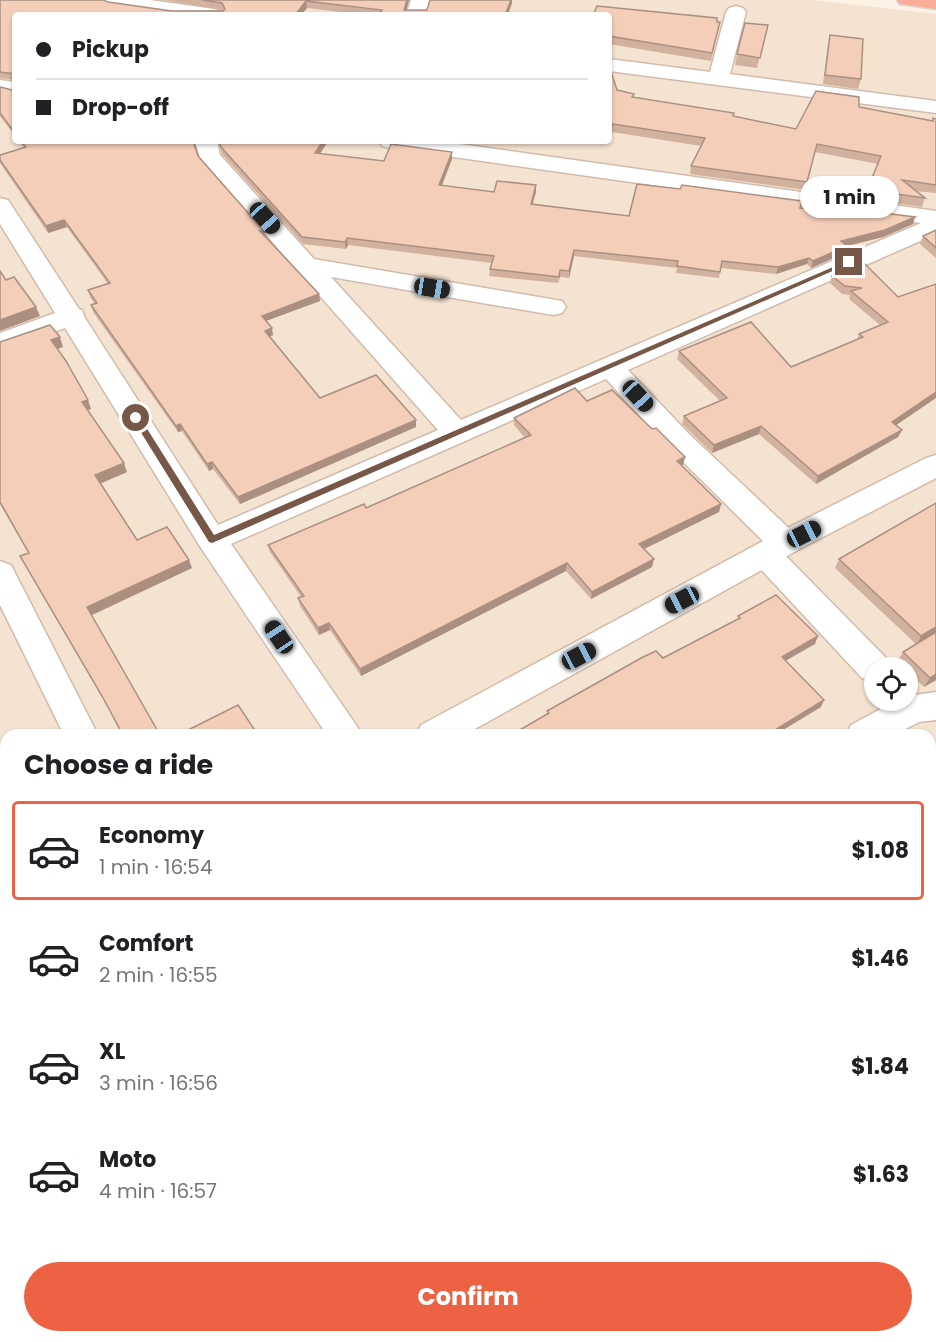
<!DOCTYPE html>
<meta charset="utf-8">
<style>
:root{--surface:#fff;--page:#f2f2f2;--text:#202124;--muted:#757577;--line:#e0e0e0;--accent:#ed6242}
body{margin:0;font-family:Poppins,sans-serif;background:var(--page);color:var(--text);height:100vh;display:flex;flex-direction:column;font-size:22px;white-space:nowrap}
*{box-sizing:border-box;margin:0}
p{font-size:20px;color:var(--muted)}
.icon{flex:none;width:33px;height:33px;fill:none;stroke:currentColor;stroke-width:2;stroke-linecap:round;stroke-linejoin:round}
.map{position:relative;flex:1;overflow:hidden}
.details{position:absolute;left:0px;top:729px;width:936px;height:614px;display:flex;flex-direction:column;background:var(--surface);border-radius:18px 18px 0 0;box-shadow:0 2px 4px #0004}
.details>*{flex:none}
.hud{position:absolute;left:12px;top:12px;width:600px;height:132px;border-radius:6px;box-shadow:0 2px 4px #0004;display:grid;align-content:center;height:132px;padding:0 24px;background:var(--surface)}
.tools{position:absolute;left:864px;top:657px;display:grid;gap:12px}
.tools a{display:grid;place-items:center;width:54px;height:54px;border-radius:50%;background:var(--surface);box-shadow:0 2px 4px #0004;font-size:30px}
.end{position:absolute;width:27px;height:27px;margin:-14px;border:8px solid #775748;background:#fff;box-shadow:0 0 0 3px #fff}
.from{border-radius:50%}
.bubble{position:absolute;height:42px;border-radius:21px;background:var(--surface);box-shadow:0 2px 4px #0004;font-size:20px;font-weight:700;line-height:42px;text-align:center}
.car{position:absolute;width:18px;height:36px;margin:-18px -9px;border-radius:8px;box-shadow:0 0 4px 2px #0007;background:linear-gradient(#222 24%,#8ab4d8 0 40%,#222 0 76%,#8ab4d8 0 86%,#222 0)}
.hud b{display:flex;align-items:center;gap:21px;height:57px;font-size:22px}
.hud b+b{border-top:2px solid var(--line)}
.hud i{width:15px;height:15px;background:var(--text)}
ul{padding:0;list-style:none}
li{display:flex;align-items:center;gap:18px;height:99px;margin:0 12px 9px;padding:0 12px;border:3px solid transparent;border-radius:6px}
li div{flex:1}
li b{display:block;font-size:22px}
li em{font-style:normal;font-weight:700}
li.selected{border-color:var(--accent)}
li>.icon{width:54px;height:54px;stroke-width:1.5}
h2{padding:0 24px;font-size:27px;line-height:72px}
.primary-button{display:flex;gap:12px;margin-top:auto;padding:12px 24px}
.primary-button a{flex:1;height:69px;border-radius:36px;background:var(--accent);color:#fff;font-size:24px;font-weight:700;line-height:69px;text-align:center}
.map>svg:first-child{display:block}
.residential{fill:#f5e3d1;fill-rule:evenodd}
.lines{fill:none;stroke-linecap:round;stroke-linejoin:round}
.street-casing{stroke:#d1bbac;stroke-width:3}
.secondary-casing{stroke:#d4bba9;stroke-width:3}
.highway-casing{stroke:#dcd3cf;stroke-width:3}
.street{fill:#fff;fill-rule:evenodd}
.secondary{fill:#fff;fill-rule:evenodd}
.highway{fill:#fbad97;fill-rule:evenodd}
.wall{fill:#d2b19f}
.shaded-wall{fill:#ab9082}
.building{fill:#f4ceb9;stroke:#ab9082;stroke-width:1.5}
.route{fill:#775748}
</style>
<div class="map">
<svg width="936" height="1342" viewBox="0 0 936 1342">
<rect width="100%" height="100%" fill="#fdf2e3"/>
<path class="residential" d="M0,0H813L936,14V1342H0ZM15,15H609V141H15ZM874,668H908V700H874ZM6,735H930V1336H6Z"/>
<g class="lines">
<g class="street-casing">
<g id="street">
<polygon points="100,0 150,0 214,9 221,11 224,15 173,15 110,6 103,4"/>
<polygon points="411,0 431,0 426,15 406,15"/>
<polygon points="736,6 743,8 746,12 730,74 936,101 936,113 609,71 609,59 710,72 726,12 729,8"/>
<polygon points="0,80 15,82 15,94 0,92"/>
<polygon points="195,141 217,141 220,155 314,259 562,301 566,307 562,313 553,315 331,277 461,420 921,223 390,148 382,146 379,141 438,141 936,211 936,234 628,370 689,434 796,535 800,543 796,551 784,554 886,658 890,668 874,668 874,681 862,678 755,563 751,555 755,547 766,544 669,448 606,379 231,544 363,735 327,735 201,548 65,328 0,351 0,333 55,313 0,224 0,198 8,200 79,309 82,310 85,318 218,525 438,430 201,161"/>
<polygon points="0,561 11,565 98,735 64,735 0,605"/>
<polygon points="936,692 936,720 919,722 894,735 846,735 851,725 897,700 908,700 908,696"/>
<polygon points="6,1313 6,1336 29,1336 27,1342 0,1342 0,1315"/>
<polygon points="713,1336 761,1336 763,1342 715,1342"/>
</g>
</g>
<g class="secondary-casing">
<g id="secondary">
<polygon points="936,455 936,478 796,551 464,735 416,735 421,725 774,535 926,458"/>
<polygon points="6,943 6,981 0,984 0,946"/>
</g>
</g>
<g class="highway-casing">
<polygon id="highway" points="897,0 936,0 936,9 900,4"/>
</g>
<use href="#street" class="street"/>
<use href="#secondary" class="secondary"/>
<use href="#highway" class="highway"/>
</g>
<g class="wall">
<polygon points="0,0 108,2 172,11 223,10 164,0 409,0 406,10 427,10 430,0 512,0 512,3 508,15 366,15 307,8 301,15 15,15 15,80 0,78"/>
<polygon points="609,15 717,22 720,22 711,61 609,44"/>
<polygon points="768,25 757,68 735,65 737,54"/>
<polygon points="830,35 861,79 858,89 823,84 828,44"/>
<polygon points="609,66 617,90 634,97 733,116 796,129 859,107 933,121 936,119 936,193 915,191 925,198 922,207 865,199 878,164 815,152 805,190 690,174 691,166 701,146 612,132 609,137"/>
<polygon points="0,87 12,90 15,87 15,136 0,116"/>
<polygon points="18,141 193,141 198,156 265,232 266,238 319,294 320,301 266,321 273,335 270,336 320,398 416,427 240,504 213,469 209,471 182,431 178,432 93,312 91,305 95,304 90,297 88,290 108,284 67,227 48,233 0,163 0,155 24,148"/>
<polygon points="219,141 328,141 320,154 384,161 452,152 452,159 442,186 494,192 536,192 532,204 629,216 800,208 858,215 915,217 913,224 883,237 846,246 845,253 811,268 807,264 776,274 721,268 719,278 676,273 677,268 574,256 569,278 560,277 558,283 489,276 490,269 492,263 348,245 346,249 303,244 222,154"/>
<polygon points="936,230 936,258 920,244 923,236"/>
<polygon points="832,276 898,297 895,425 902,430 898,437 816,484 759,434 712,453 682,424 684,416 720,401 677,359 679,351 791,367 857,340 859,334 880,325 849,299 850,295 842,294 830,283"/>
<polygon points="0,342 63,347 57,349 91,409 88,410 127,472 100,484 137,540 192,568 91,615 160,735 122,735 106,704 20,556 28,553 0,504"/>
<polygon points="587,401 652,429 685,457 682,466 721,504 719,512 644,549 652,567 591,599 566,571 361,676 330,630 319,635 300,606 298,598 301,597 270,552 268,545 366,508 525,438 514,425 514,418"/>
<polygon points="936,503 936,680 924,687 908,671 908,668 904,668 897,662 903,652 916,644 835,568 839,559"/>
<polygon points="936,870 936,913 930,906 930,874"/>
<polygon points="930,966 936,973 936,1223 930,1228 930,1148 935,1144 930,1138"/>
<polygon points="886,1336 930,1336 936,1342 890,1342"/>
</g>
<g class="shaded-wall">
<polygon points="407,0 409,0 405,15 404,10"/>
<polygon points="511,0 512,0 512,3 508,15 505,15"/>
<polygon points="306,1 307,8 301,15 295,15"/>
<polygon points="613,124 612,132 609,137 609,130"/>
<polygon points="323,141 328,141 316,160 315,153"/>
<polygon points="452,152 452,159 439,192 439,185"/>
<polygon points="536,185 536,192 531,210 531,204"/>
<polygon points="915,217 913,224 883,237 839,248 841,241"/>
<polygon points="64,220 67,227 48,233 46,226"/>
<polygon points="347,238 348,245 346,249 345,242"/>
<polygon points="847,246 845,253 811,268 813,261"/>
<polygon points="574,250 574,256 569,278 569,271"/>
<polygon points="809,258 807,264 776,274 778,267"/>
<polygon points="319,294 320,301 263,322 262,316"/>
<polygon points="36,307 40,316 0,331 0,320"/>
<polygon points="272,328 273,335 267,338 265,331"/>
<polygon points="60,337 63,347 54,350 51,340"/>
<polygon points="936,392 936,398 889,430 892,422"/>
<polygon points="88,400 91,409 85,411 82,402"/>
<polygon points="416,420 416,427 240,504 238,497"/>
<polygon points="180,424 182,431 178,432 176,426"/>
<polygon points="761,426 759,434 712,453 714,445"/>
<polygon points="902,430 898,437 816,484 818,476"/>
<polygon points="685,457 683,465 676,468 677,461"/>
<polygon points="212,462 213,469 209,471 207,464"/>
<polygon points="124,463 127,472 99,484 95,475"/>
<polygon points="721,504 719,512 638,552 639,544"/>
<polygon points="654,559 652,567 591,599 592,592"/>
<polygon points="189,560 192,568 90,616 87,607"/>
<polygon points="567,563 566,571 361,676 360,669"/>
<polygon points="329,623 330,630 319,635 318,628"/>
<polygon points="936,627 936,633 917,645 921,636"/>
<polygon points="818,636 815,644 780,664 782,657"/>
<polygon points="936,674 936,680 924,687 930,678"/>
<polygon points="824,700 821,707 775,735 767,735"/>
<polygon points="6,861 6,876 0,863"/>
<polygon points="6,885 6,897 0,901 0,888"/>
<polygon points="6,1157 6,1166 0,1169 0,1161"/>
<polygon points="0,1237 6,1254 6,1268 0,1272"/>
<polygon points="397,1336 400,1336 392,1342 389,1342"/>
</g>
<g class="building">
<polygon points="0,0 103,0 108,2 172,11 223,11 225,9 222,3 202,0 407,0 404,10 427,10 430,0 511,0 505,15 379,15 382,10 306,1 295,15 15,15 15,86 15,74 0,72"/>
<polygon points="597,6 717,18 717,22 720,22 712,53 609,36 609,15 593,15"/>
<polygon points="745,23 768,25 760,58 737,54"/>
<polygon points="830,35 863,39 861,79 825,75"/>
<polygon points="609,66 617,90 634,94 632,97 734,113 733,116 796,129 816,91 859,97 859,107 933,121 933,118 936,119 936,185 902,180 925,198 867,190 881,156 817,144 807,182 691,166 705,138 613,124 609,130"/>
<polygon points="0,87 12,90 15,87 15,133 0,113"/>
<polygon points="21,141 193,141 198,156 265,232 260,231 319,294 262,316 272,328 265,331 320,398 376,375 416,420 238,497 212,462 207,464 180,424 176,426 91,305 97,303 88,290 110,283 64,220 46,226 0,160 0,155 26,147"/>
<polygon points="219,141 323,141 315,153 384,161 391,144 452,152 439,185 494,192 497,181 536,185 531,204 629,216 637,184 680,189 682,185 802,201 800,208 858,215 860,210 915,217 885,230 841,241 847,246 813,261 809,258 778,267 722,261 720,272 677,266 678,261 574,250 569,271 560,270 559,277 490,269 494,256 347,238 345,242 302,237 221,147"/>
<polygon points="936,230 936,248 923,236"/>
<polygon points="863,262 898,297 936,284 936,392 892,422 902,430 818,476 761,426 714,445 684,416 727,398 679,351 751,322 791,367 863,337 859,334 888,322 851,291 862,288 845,286 832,276"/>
<polygon points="0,271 6,280 14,277 36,307 0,320"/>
<polygon points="50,325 60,337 51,340 66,361 88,400 82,402 124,463 95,475 137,540 167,527 189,560 87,607 160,735 123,735 102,696 20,556 29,553 0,502 0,342"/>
<polygon points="575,388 587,401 612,390 652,429 656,428 685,457 677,461 721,504 639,544 654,559 592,592 567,563 360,669 329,623 318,628 298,598 304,596 268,545 364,504 366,508 531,435 514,418"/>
<polygon points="936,503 936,627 921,636 839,559"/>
<polygon points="776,595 818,636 782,657 824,700 767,735 511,735 549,713 547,711 643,657 656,651 663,658 740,618 738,616"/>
<polygon points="936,632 936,674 930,678 903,652"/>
<polygon points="238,705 258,735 178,735"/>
<polygon points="4,751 6,754 6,861 0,863 6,876 6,885 0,888 0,753"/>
<polygon points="936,870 936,905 930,899 930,874"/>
<polygon points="930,966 936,973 936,1133 930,1126"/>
<polygon points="6,1002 6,1157 0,1161 0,1010 6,1007 4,1003"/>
<polygon points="936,1144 936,1223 931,1227 930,1226 930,1149"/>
<polygon points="0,1255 3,1263 0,1264"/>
<polygon points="930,1305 936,1313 936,1342 898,1342 894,1336 930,1336"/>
<polygon points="223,1336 294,1336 296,1342 215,1342"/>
<polygon points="357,1336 397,1336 389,1342 360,1342"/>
<polygon points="432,1336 470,1336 473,1342 435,1342"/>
<polygon points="563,1336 584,1336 588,1342 556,1342"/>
</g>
<polygon class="route" points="847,261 853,262 212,543 209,542 132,418 139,416 214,535"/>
</svg>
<div class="tools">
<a><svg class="icon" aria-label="locate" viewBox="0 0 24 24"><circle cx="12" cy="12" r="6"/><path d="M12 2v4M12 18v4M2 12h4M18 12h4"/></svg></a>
</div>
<i class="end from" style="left:136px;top:418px"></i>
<i class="end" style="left:849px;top:262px"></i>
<div class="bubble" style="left:800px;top:176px;width:99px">1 min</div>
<i class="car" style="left:265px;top:218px;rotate:138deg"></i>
<i class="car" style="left:432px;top:288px;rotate:99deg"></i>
<i class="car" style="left:638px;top:396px;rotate:137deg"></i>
<i class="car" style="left:804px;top:534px;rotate:63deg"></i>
<i class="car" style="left:682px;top:600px;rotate:242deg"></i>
<i class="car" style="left:279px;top:637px;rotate:326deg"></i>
<i class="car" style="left:579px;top:656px;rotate:62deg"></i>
<div class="hud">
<b><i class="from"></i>Pickup</b>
<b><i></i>Drop-off</b>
</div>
<section class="details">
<h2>Choose a ride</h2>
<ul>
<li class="selected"><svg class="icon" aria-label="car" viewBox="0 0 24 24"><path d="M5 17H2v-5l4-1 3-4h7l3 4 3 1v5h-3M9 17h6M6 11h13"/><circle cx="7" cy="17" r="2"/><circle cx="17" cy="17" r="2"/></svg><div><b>Economy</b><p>1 min · 16:54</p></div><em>$1.08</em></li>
<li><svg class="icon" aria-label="car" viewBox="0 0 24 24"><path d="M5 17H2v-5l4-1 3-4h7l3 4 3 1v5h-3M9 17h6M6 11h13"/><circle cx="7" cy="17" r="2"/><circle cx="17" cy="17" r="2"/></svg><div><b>Comfort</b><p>2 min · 16:55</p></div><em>$1.46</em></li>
<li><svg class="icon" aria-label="car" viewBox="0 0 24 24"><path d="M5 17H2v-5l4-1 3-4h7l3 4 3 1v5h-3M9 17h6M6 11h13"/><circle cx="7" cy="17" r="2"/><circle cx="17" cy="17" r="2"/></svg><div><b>XL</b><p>3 min · 16:56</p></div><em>$1.84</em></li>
<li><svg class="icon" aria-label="car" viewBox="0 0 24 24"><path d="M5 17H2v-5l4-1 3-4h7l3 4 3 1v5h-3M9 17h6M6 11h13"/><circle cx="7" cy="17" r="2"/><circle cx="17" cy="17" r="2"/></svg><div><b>Moto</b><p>4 min · 16:57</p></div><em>$1.63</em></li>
</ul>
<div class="primary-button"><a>Confirm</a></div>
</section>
</div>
